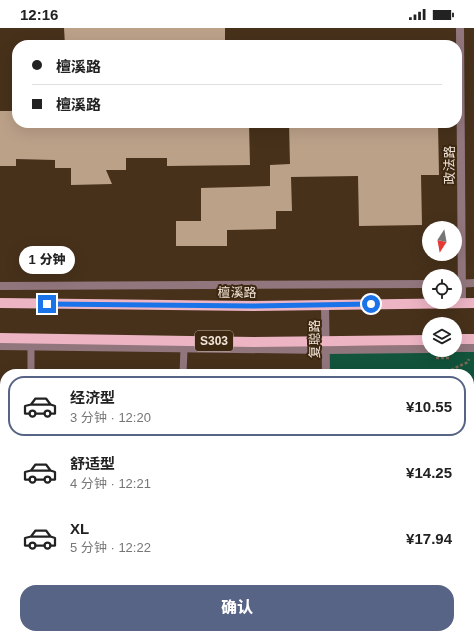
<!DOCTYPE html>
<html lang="zh">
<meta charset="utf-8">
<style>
:root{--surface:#fff;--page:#f2f2f2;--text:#222;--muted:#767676;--line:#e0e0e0;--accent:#586485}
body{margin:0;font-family:Helvetica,"Noto Sans SC",sans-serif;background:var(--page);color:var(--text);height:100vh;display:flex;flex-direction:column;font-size:15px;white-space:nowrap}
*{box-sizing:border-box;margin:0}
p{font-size:13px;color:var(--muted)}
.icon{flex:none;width:22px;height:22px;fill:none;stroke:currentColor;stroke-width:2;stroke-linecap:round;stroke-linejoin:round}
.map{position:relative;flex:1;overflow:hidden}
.sheet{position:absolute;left:0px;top:341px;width:474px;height:270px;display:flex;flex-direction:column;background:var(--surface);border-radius:16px 16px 0 0;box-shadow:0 4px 16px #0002}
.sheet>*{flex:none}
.banner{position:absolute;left:12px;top:12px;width:450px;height:88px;border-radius:16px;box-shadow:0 4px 16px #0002;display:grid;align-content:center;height:88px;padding:0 20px;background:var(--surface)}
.needle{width:26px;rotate:191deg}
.buttons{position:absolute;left:422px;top:193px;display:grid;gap:8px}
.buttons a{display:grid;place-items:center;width:40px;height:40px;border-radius:50%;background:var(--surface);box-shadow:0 4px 16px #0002;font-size:20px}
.end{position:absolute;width:18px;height:18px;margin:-9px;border:5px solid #1a73e8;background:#fff;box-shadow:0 0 0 2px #fff}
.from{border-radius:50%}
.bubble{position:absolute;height:28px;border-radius:14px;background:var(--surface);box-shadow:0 4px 16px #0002;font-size:13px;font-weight:800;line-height:28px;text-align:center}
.banner b{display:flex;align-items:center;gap:14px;height:38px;font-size:15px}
.banner b+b{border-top:1px solid var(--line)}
.banner i{width:10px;height:10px;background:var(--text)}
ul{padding:7px 0 0;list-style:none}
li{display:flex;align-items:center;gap:12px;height:60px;margin:0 8px 6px;padding:0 12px;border:2px solid transparent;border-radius:16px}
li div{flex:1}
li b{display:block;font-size:15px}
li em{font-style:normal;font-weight:800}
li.active{border-color:var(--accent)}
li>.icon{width:36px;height:36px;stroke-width:1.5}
.primary-button{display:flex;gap:8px;margin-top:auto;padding:8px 20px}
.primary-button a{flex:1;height:46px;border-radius:16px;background:var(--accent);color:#fff;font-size:16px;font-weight:800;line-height:46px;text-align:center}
.status{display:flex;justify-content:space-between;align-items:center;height:28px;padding:0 20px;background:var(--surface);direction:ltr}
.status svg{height:11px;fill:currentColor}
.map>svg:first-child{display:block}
.green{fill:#12543c}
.building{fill:#bca189}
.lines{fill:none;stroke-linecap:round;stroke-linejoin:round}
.path{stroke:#7d6956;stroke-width:2.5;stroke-dasharray:3 2;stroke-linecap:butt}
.service{stroke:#92767d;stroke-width:7}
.minor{stroke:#92767d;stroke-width:8}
.tertiary{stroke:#92767d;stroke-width:8}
.primary{stroke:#edb4c4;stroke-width:10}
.route{stroke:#1a73e8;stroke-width:5}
.labels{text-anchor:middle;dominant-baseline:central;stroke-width:4;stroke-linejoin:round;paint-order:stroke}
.shield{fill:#3c2711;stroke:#bbab9c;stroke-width:1}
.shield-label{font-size:12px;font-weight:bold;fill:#f2e4d7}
.street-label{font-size:13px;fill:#f2e4d7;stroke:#3c2711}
</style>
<div class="status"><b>12:16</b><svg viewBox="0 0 49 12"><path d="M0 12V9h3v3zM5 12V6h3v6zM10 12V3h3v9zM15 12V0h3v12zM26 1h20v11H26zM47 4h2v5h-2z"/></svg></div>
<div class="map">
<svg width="474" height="611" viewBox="0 0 474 611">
<rect width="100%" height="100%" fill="#47311b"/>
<g class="green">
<polygon points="474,320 474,357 469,357 469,346 326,346 326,322 455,322"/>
<rect x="469" y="413" width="5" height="46"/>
<polygon points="0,454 5,454 5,520 0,521"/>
<rect x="209" y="606" width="15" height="5"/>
<rect x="227" y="606" width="15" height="5"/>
<rect x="263" y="606" width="38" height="5"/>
</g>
<g class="building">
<polygon points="64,0 225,0 225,17 65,17"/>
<polygon points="0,83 17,83 17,95 249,95 250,137 167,138 167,130 126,130 126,142 106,142 112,156 71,157 71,140 55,140 55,132 16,131 16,138 0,138"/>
<polygon points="289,95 438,95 439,147 421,147 422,197 359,198 358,148 291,149 292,183 276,183 276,201 227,202 227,218 176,218 176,193 201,193 201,160 270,158 270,137 290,136"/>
</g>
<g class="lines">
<g class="path">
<polyline points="436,330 449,330"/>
<polyline points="425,346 429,346"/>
<polyline points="442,346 468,334 469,331"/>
<polyline points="469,351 474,351"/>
</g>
<g class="service">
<polyline points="31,319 31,346"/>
<polyline points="183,346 184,321"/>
<polyline points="0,364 5,364"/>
<polyline points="469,413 474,413"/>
<polyline points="469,459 474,459"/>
<polyline points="469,511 474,511"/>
<polyline points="469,575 474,575"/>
</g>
<g class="minor">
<polyline points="460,0 462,275"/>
<polyline points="325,276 326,346"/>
<polyline points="329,606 329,611"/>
</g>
<g class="tertiary">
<polyline points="455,256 474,255"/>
<polyline points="0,258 429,256"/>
<polyline points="0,318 326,322 429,321"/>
<polyline points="455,320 474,320"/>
</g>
<g class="primary">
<polyline points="0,275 253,278 474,275"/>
<polyline points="0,310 253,314 429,312"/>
<polyline points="455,311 474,311"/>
</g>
</g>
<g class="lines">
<polyline class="route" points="47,276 253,278 371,276"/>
</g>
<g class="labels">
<rect class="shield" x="195" y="303" width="38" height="20" rx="3"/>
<g class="shield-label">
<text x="214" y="313">S303</text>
</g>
<g class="street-label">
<text transform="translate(449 137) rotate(-90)">政法路</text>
<text x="237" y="264">檀溪路</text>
<text transform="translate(314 311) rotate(-90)">复聪路</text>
</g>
</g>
</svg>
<div class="buttons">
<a><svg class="needle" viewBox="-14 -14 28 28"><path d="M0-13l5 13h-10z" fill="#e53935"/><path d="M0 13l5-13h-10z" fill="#767676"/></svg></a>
<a><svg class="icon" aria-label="locate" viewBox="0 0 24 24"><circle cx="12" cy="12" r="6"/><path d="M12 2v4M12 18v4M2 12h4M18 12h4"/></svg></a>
<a><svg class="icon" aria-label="layers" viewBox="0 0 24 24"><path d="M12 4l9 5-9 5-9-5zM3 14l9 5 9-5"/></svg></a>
</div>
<i class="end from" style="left:371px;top:276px"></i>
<i class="end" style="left:47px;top:276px"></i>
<div class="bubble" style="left:19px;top:218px;width:56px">1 分钟</div>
<div class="banner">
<b><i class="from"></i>檀溪路</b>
<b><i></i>檀溪路</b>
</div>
<section class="sheet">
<ul>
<li class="active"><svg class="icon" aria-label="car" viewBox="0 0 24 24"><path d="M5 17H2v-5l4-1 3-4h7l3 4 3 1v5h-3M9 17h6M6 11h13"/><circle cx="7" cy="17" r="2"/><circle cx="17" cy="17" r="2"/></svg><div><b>经济型</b><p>3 分钟 · 12:20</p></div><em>¥10.55</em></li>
<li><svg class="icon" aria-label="car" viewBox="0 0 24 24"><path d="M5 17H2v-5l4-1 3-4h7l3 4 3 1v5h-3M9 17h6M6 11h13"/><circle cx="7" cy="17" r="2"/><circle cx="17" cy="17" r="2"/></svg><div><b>舒适型</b><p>4 分钟 · 12:21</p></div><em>¥14.25</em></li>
<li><svg class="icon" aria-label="car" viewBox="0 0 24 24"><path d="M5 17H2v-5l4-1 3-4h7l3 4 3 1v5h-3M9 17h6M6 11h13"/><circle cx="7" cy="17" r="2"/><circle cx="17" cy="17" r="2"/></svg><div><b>XL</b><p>5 分钟 · 12:22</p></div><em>¥17.94</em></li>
</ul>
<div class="primary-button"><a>确认</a></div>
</section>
</div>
